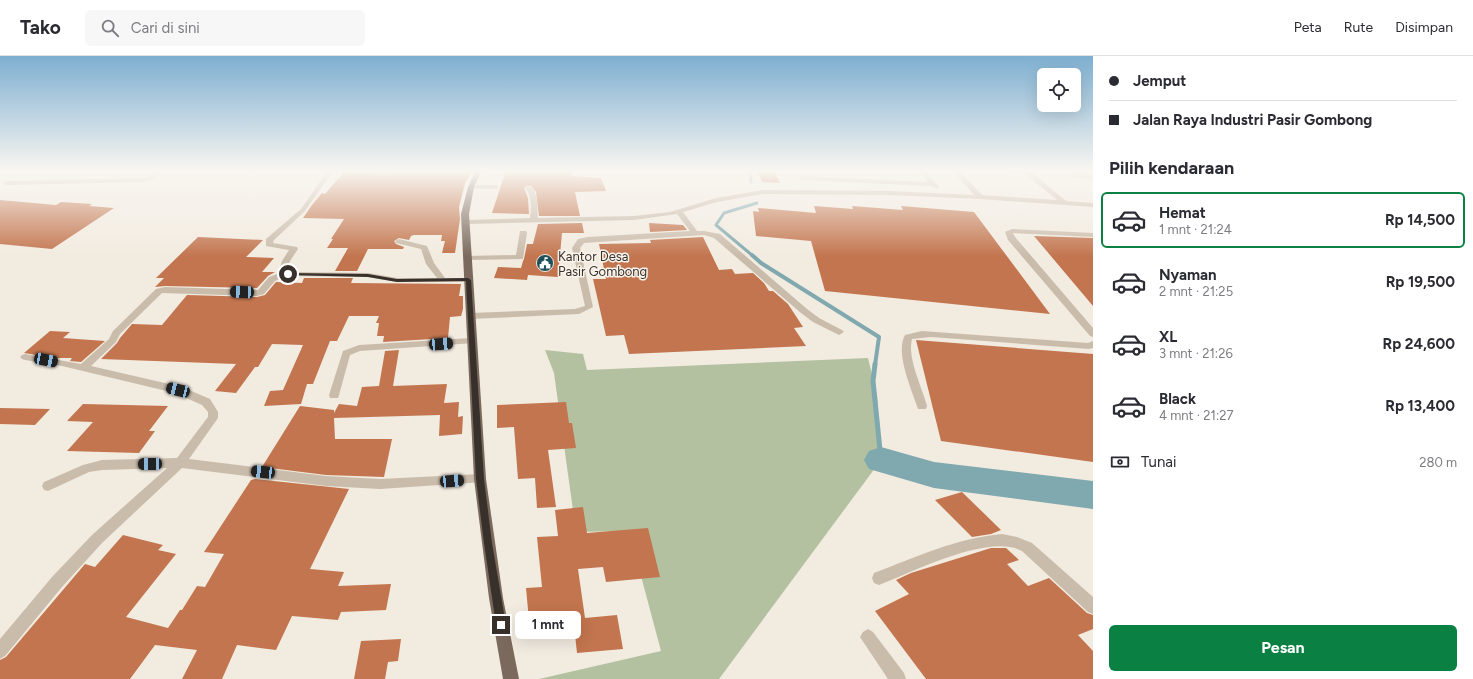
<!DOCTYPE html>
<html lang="id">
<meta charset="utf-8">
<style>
:root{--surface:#fff;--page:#f7f7f7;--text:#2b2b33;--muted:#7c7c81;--line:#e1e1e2;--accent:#0b8043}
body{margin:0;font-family:Figtree,sans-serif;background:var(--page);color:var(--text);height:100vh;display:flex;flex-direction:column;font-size:15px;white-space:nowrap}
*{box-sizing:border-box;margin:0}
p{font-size:13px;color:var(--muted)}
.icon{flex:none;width:22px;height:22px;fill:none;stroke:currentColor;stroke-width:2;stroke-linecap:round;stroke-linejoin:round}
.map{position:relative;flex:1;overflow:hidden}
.details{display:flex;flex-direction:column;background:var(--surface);width:380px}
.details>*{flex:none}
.top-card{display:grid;align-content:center;height:88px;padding:0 16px;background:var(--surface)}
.fabs{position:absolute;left:1037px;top:12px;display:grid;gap:8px}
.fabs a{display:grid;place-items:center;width:44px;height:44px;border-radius:6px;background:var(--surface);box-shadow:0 4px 16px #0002;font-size:20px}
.end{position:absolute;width:18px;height:18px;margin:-9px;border:5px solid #38302a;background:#fff;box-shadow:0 0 0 2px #fff}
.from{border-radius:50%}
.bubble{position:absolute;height:28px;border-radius:6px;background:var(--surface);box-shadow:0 4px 16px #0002;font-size:13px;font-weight:700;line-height:28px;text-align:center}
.car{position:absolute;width:12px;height:24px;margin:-12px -6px;border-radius:5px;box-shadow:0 0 3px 1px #0007;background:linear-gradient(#222 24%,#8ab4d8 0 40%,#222 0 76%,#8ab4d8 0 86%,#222 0)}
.top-card b{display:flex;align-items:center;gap:14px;height:38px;font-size:15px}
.top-card b+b{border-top:1px solid var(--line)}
.top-card i{width:10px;height:10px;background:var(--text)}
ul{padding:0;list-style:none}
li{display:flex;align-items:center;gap:12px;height:56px;margin:0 8px 6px;padding:0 8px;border:2px solid transparent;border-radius:6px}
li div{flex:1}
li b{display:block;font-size:15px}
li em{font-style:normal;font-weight:700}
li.selected{border-color:var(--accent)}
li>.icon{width:36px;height:36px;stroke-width:1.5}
h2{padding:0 16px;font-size:18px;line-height:48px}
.pay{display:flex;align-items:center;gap:10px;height:44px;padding:0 16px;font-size:15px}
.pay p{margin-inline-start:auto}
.button{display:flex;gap:8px;margin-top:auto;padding:8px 16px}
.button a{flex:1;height:46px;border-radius:6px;background:var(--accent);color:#fff;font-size:16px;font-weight:700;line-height:46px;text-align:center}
header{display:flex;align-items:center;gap:24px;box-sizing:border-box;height:56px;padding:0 20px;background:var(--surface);border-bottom:1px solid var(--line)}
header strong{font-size:19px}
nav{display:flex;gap:22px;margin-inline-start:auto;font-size:14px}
.search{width:280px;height:36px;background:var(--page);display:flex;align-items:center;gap:10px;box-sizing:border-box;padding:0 14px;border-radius:6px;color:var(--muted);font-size:15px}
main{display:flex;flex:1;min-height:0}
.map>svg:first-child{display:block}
.green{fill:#b3c1a0}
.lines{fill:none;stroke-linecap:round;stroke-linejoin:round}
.stream-far2{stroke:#7fa8af;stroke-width:3}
.stream-far1{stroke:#7fa8af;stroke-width:4}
.stream{stroke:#7fa8af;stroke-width:5}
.river{fill:#7fa8af;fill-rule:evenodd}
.building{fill:#c2754e}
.minor{fill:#cabcab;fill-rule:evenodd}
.major{fill:#7a695c;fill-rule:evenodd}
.route{fill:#38302a}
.labels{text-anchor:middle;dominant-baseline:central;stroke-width:3;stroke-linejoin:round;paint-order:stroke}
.far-poi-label{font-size:13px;fill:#38302a;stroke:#faf5ec;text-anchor:start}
</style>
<header>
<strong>Tako</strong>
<div class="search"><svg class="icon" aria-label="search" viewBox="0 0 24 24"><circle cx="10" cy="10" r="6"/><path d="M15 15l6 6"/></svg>Cari di sini</div>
<nav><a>Peta</a><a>Rute</a><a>Disimpan</a></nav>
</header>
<main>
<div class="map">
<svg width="1093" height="623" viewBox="0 0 1093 623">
<rect width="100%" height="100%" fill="#f2ebe0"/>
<polygon class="green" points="545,294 583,298 587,314 868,302 877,339 881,404 719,623 539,623 661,595 629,475 576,476 554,317"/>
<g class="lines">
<g class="stream-far2">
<polyline points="750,114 751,126"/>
<polyline points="753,200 716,169 724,157 757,147"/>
</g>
<polyline class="stream-far1" points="752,199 761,207 879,281 875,309"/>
<polyline class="stream" points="875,308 873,325 881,404"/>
<polygon class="river" points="881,391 934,406 1093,425 1093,453 934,432 869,413 864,404 869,395"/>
</g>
<g class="building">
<polygon points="395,114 473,114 465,127 459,151 460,163 455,197 442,197 445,185 441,185 442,179 414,179 411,180 409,184 399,182 394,185 396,188 404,191 403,193 368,193 357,215 335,215 348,192 327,192 333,183 331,183 344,163 303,162 312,149 322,137 325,138 345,115 393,117"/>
<polygon points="506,114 573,114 571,120 601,122 606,135 575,136 580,160 539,160 536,136 531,130 526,130 524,132 528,142 529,158 492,157"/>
<polygon points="757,114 774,114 780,127 762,126"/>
<polygon points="0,144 56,149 61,146 92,148 89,150 114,152 52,193 0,188"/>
<polygon points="814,150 853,153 852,150 903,154 901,150 974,156 1050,258 825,235 811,185 756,180 753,155 759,156 758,152 816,157"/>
<polygon points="582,167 584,177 562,177 558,221 528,219 527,224 494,222 498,211 521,212 523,205 524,203 527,188 533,188 538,168"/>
<polygon points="649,167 683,169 687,174 650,176"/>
<polygon points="1034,180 1093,182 1093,250"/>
<polygon points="198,181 263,184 246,201 274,202 262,216 275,216 268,220 257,232 165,230 155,231 164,222 156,222"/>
<polygon points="703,181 719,214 732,213 735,218 753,217 764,227 769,235 773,235 788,248 803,271 794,272 806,290 629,298 624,279 606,280 593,223 606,223 599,188 651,187 650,184"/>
<polygon points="304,222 353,222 351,227 461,228 459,240 463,240 463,253 461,260 450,261 448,282 383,286 384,280 377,280 379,267 376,267 379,260 349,260 337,285 330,285 313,328 307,328 301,348 264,350 270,335 283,334 303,289 272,288 258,311 255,311 236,337 215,335 236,308 101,303 117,287 120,282 132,268 162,269 187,239 257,241 265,239 276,226 302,227"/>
<polygon points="50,275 70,276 63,282 105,285 81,306 70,305 72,302 54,302 24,297"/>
<polygon points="916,284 1093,298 1093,406 941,385"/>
<polygon points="399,294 393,330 447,328 444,347 459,346 458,361 463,360 462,378 439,380 440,359 334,362 335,383 392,383 384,421 326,419 262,411 300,350 334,354 334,357 339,348 357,350 362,331 379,330 385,295"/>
<polygon points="566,346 569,367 572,367 576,392 548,394 556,451 537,452 535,422 518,423 514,371 497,372 497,349"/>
<polygon points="83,348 168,350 149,375 155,375 139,397 67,395 93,366 67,365"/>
<polygon points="0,352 50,353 35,369 0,368"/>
<polygon points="255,423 349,433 310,513 344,516 338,530 391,528 386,554 341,556 338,564 292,560 276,594 237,589 222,623 182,623 197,594 155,589 130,623 0,623 0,604 6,601 85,508 95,511 123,479 163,489 158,494 176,498 126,561 168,572 180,554 182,554 197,530 205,531 224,498 204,496 251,424"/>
<polygon points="962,436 1001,474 991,478 972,481 935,444"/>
<polygon points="583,451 587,477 648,472 660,521 606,526 603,511 578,513 585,562 617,559 623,593 577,597 573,560 529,564 526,532 542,531 537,481 558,480 555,454"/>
<polygon points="991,492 1006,492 1019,504 1007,508 1028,530 1049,522 1087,557 1093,559 1093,573 1078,579 1093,595 1093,623 926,623 875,555 909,538 896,524 911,517"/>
<polygon points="401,583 398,605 388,606 385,623 354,623 361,585"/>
</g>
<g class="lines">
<g class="minor">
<polygon points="157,114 164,114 153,123 142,126 6,129 3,127 6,125 142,122 149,121"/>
<polygon points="328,114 334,114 305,155 274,184 273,187 297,191 298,193 290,205 287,216 368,217 397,222 437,222 426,208 421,193 396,187 395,185 399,183 427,190 434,207 445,222 468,222 472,224 471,226 397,226 368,221 287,220 275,225 264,238 257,240 162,237 120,278 116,286 91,310 182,331 210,343 218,356 218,362 189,403 326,420 380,423 480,418 484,420 486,423 484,426 380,433 326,430 182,412 102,487 62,531 5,600 0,603 0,583 52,521 92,479 167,412 102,414 89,416 48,435 44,434 42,430 44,426 83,409 102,404 177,402 208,361 208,356 202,349 175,337 62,310 25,304 22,303 20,301 22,299 25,298 81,308 109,283 113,275 156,233 165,231 258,234 269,221 280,217 279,215 282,205 289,194 266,190 266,183 301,153"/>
<polygon points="918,114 924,114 939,131 938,132 934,132 931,130 802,124 799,122 802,120 928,126"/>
<path d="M952,114H958L982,139L1057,144L1024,117L1011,116L1008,114H1029L1066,145L1093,147V151L980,143L890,139L763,138L717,146L683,156L697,175H704L720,178L807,253L819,262L842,274L844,276L839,279L813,266L801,257L714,182L704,179L584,187L580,192L593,251L579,258L470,263L466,260L470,257L575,253L585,250L572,192L578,183L588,181L690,175L677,158L634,164L466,168L462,166L466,164L530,162C531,152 532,139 525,132L526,131H530C539,136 537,153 538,162L634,160L670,156L716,142L763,134L890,135L974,139Z"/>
<polygon points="1075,118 1093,119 1093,123 1073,121 1072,120"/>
<polygon points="471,129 496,129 499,131 496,133 469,132 468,131"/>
<polygon points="1012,173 1093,177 1093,181 1013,177 1015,181 1093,272 1093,281 1090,280 1008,184 1005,176"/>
<polygon points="520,175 526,175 527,177 523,203 467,204 463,202 467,200 516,199"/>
<path d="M922,275L1088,287L1093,285V292L1089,293L931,281L912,283C907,302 922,331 927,350L926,353H918L917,350C911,332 895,296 905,279Z"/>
<polygon points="471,282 474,283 476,285 474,287 360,295 350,299 339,339 338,342 330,342 329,339 343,295 359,289"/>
<path d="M1002,478L1017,481L1032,487L1093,541V558L1088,556L1022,495C989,477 913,516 879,529L874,527L872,522L874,517C916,501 957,482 1002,478Z"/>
<polygon points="868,573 873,576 904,617 906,623 888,623 860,581 863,576"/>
</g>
<polygon class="major" points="476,114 482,114 474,131 469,158 486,423 503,542 519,623 503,623 489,542 474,423 461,158 468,131"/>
</g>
<linearGradient id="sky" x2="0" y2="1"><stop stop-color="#7eafd1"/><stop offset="0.57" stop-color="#f9f6f1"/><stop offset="1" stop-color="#f9f6f1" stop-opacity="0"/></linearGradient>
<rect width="1093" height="201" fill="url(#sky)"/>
<polygon class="route" points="288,217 368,218 397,223 468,222 471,224 484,423 492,487 506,569 504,572 501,574 497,572 496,569 484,487 476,423 466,225 397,226 368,221 286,219 286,217"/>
<defs>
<g id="civic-disc" transform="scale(0.9)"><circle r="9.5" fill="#215059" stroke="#faf5ec"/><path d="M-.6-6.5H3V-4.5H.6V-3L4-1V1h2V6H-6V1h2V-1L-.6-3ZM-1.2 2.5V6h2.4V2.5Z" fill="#fff"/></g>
</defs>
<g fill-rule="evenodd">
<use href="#civic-disc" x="545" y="207"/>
</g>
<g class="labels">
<g class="far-poi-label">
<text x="558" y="200">Kantor Desa<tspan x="558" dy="15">Pasir Gombong</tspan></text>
</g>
</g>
</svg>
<div class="fabs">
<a><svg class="icon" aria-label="locate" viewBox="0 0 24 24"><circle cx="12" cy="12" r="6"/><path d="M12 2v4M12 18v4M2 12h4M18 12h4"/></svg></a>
</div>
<i class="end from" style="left:288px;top:218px"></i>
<i class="end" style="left:501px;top:569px"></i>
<div class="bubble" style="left:515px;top:555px;width:66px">1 mnt</div>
<i class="car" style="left:242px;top:236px;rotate:272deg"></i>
<i class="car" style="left:441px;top:288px;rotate:86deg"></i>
<i class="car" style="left:46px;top:304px;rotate:101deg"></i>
<i class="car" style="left:178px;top:334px;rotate:284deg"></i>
<i class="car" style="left:150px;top:408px;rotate:269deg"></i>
<i class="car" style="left:263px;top:416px;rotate:276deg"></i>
<i class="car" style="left:452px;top:425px;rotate:86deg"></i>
</div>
<section class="details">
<div class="top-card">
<b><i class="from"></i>Jemput</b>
<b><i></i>Jalan Raya Industri Pasir Gombong</b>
</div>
<h2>Pilih kendaraan</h2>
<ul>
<li class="selected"><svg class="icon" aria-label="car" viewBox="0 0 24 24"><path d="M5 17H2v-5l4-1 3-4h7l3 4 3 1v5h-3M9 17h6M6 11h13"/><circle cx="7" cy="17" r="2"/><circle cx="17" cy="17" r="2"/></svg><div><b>Hemat</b><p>1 mnt · 21:24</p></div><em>Rp 14,500</em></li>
<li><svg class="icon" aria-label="car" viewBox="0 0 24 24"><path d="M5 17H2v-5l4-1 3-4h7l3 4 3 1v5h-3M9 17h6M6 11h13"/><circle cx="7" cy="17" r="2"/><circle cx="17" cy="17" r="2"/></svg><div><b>Nyaman</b><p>2 mnt · 21:25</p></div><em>Rp 19,500</em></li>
<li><svg class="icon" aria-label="car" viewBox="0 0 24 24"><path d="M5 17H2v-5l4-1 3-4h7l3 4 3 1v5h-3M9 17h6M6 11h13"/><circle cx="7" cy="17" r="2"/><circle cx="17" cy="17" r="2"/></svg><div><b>XL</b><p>3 mnt · 21:26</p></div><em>Rp 24,600</em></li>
<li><svg class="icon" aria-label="car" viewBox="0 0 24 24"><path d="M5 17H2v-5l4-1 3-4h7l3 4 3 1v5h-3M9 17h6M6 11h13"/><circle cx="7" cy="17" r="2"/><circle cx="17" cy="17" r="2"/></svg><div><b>Black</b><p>4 mnt · 21:27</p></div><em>Rp 13,400</em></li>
</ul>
<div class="pay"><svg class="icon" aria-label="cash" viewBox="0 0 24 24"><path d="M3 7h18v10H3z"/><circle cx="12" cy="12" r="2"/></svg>Tunai<p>280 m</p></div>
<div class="button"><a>Pesan</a></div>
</section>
</main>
